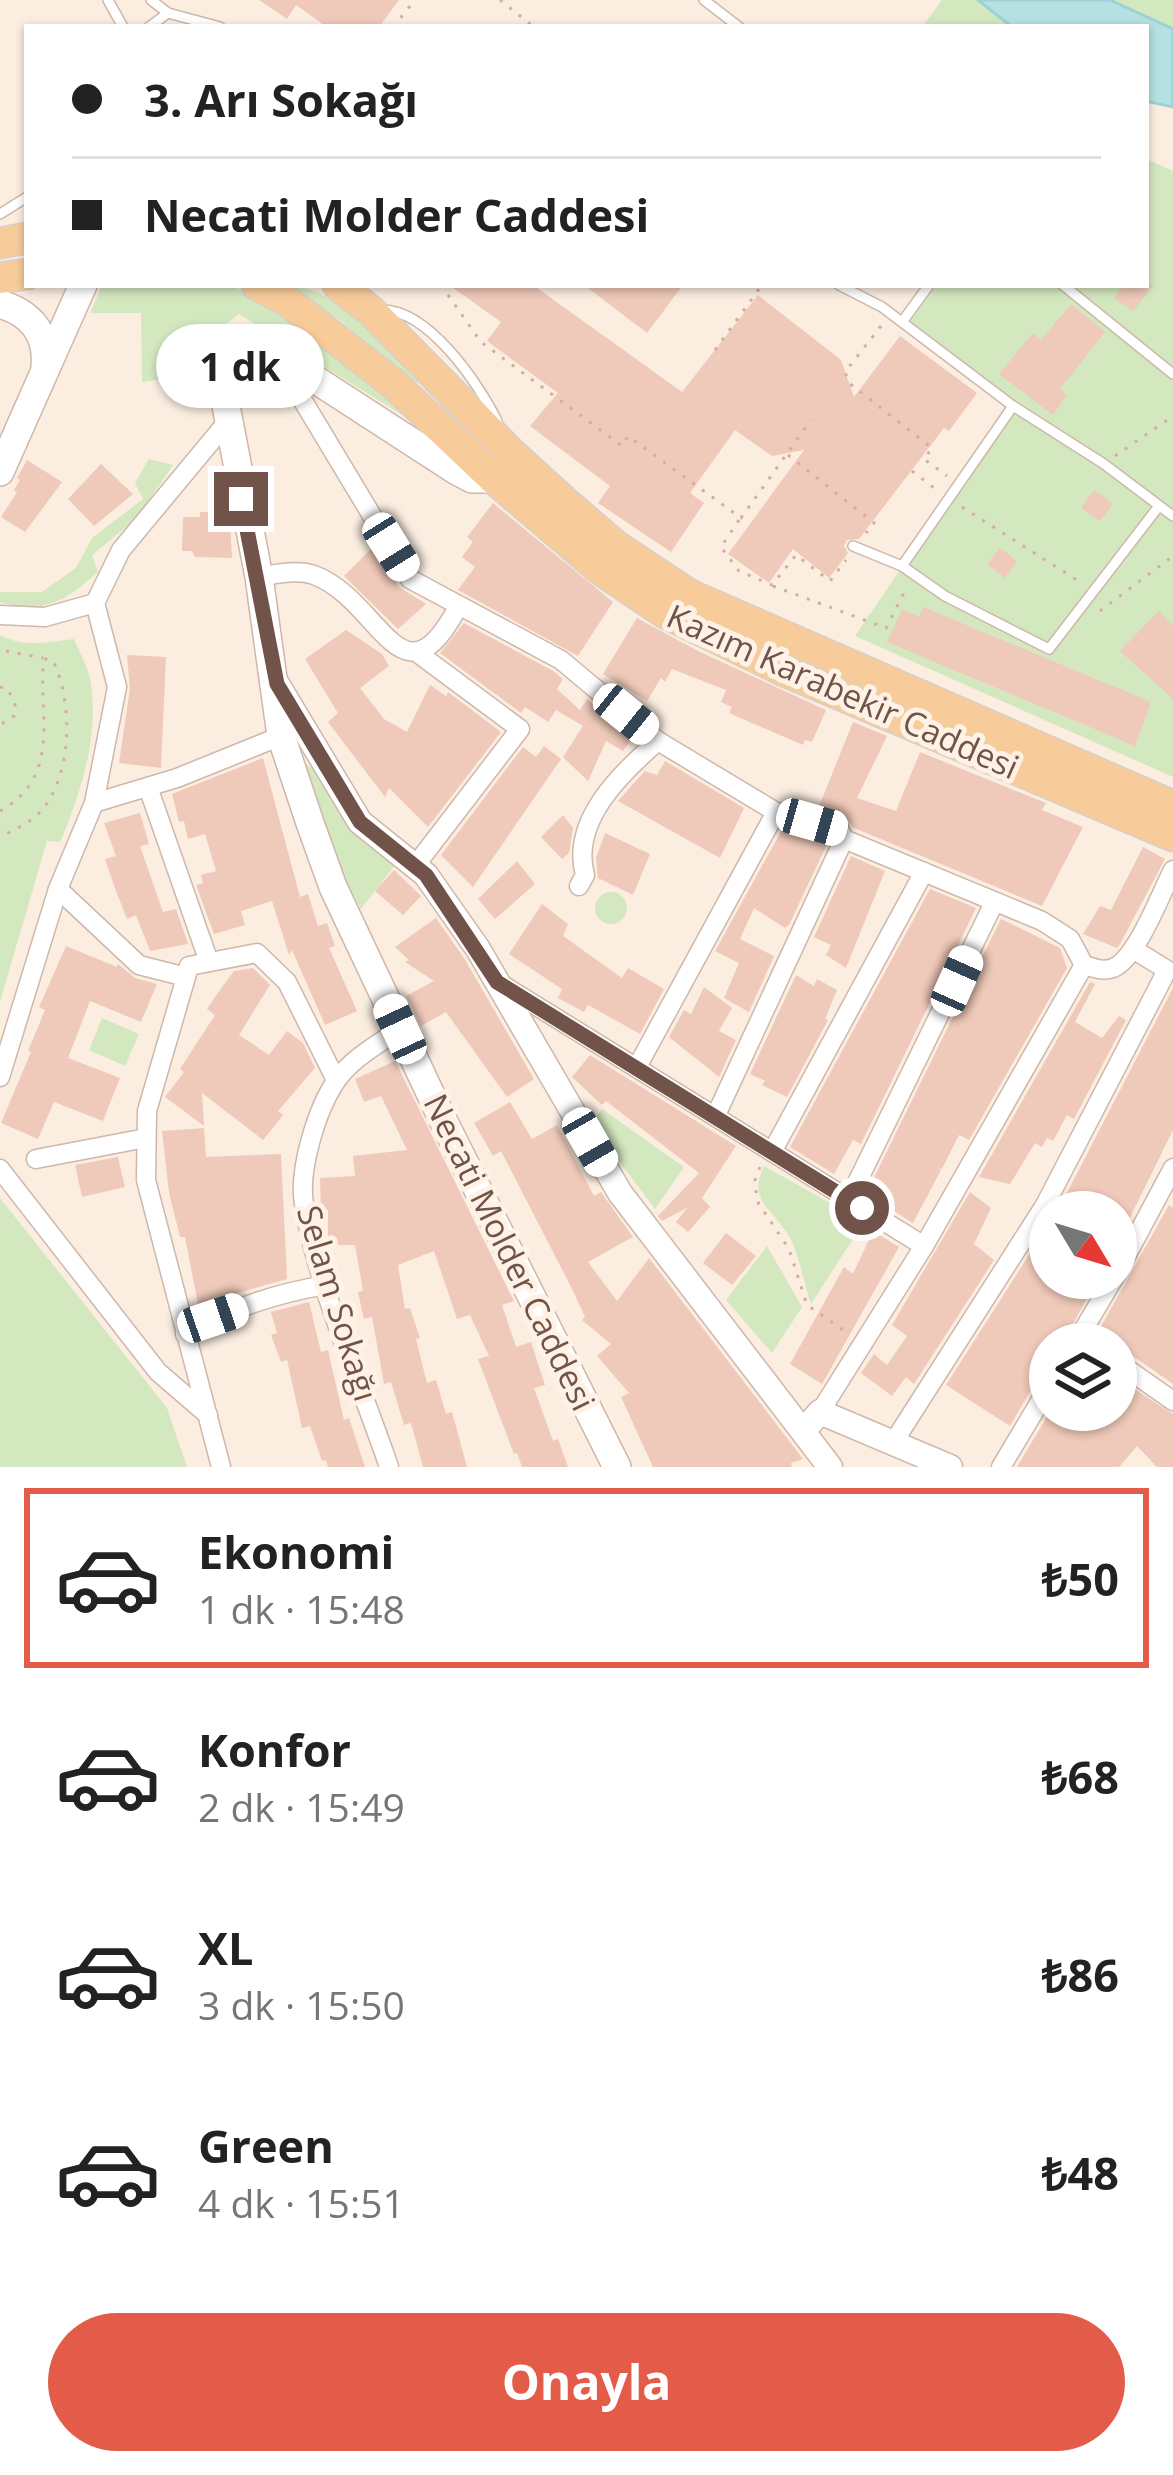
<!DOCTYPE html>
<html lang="tr">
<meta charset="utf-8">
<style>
:root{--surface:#fff;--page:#f6f6f6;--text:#222;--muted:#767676;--line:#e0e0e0;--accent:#e25c49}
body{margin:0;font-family:"Open Sans",sans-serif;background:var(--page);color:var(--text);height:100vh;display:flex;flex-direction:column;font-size:45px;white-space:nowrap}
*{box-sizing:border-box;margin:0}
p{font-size:39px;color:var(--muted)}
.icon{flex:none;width:66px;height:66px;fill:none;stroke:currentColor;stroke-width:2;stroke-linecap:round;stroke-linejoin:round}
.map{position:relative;height:1467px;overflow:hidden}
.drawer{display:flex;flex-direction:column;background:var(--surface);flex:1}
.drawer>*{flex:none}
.guide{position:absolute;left:24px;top:24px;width:1125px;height:264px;border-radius:0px;box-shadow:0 3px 9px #0004;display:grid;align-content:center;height:264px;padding:0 48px;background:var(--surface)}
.needle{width:78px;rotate:128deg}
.buttons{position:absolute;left:1029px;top:1191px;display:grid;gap:24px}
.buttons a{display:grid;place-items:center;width:108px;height:108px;border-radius:50%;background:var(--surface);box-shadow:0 3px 9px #0004;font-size:60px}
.end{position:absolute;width:54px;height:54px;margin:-27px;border:15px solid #715349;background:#fff;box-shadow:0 0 0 6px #fff}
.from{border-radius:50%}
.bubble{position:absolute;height:84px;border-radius:42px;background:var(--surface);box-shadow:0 3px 9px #0004;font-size:39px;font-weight:700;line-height:84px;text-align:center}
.car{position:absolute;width:36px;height:72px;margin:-36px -18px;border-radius:15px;box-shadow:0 0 9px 3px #0007;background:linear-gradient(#fff 24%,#345 0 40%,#fff 0 76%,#345 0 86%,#fff 0)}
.guide b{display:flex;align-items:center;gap:42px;height:114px;font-size:45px}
.guide b+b{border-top:3px solid var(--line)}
.guide i{width:30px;height:30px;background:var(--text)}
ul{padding:21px 0 0;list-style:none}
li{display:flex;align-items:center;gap:36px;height:180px;margin:0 24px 18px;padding:0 24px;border:6px solid transparent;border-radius:0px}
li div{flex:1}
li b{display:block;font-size:45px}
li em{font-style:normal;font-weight:700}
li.current{border-color:var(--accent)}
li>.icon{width:108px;height:108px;stroke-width:1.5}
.button{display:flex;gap:24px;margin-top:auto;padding:24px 48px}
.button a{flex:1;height:138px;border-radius:72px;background:var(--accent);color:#fff;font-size:48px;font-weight:700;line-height:138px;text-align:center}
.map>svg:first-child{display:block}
.green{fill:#d4e8c0}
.water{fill:#b6e1e3;stroke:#9dd2d5;stroke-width:3}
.building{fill:#efc9b9}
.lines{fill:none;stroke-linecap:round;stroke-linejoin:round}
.service-casing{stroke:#ceb7ab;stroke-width:12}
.minor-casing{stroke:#ceb7ab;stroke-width:21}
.tertiary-casing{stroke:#ceb7ab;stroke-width:27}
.secondary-casing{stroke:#d0b6a8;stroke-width:30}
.primary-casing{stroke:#d7cfcc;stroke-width:33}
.path{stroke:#d4ad9d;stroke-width:3;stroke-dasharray:3 9;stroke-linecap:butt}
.service{stroke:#fff;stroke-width:9}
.minor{stroke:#fff;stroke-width:18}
.tertiary{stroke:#fff;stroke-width:24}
.secondary{stroke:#fff;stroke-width:27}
.primary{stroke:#f8cc9a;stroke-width:30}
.route{stroke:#715349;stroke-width:15}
.labels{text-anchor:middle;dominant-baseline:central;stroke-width:10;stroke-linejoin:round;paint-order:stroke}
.street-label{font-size:33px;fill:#715349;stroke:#fef2e6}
</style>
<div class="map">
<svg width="1173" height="1467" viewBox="0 0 1173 1467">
<rect width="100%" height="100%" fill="#fbeee1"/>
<g class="green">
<polygon points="942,0 978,0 1012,27 922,27"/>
<polygon points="1110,0 1173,0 1173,29 1164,27"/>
<polygon points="1146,159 1173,171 1173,777 855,636 1012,406 902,322 929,285 1146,285"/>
<path d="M102,285C136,285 192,279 224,285C285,297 361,374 408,414L407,418L239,314L220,329L203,335L202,374L142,382L141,313H90Z"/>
<path d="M283,285C338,285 382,344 418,381L414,385L340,320Z"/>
<path d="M149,459L173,465L136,519L92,555L98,572C67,600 42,616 0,602V592H42L76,568L92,538L143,499L135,483Z"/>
<path d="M0,635C24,648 48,642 74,639C80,653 89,669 91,684C99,737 81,793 60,842L47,841L0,1002Z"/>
<polygon points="301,759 336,790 399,860 361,909 331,852"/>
<circle cx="611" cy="908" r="16"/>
<polygon points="102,1018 139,1034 125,1066 89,1050"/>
<polygon points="602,1109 684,1167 655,1209 591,1124"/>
<path d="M764,1166L864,1222L811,1304C804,1284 800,1259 791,1240C776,1210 746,1203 764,1166Z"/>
<polygon points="0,1198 167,1408 187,1467 0,1467"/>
<polygon points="767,1246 802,1307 772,1353 726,1300"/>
</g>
<polygon class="water" points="978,0 1110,0 1173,29 1173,107 1146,101 1146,27 1012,27"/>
<g class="building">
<polygon points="259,0 399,0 379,27 327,27 296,5 287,19"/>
<polygon points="449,285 533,285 682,392 758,295 841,360 854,397 900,336 977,393 949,431 944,428 859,539 847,540 844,546 848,553 829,578 793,549 769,583 728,554 804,450 772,456 735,430 690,493 704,503 671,552 598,503 610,486 530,426 558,393 487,341 501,322"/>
<polygon points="584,285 683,285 647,333"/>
<polygon points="1124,285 1153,285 1133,311 1114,298"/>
<polygon points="1071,304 1105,332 1060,389 1067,395 1053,415 999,374 1033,333 1041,340"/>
<polygon points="269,371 269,394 242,392 240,385 249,374"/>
<polygon points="27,460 62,482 25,532 1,517 17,492 14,490 20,480 17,478"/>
<polygon points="101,464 133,494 94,526 68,499"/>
<polygon points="1094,490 1113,504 1100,521 1081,508"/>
<polygon points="493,503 613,602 578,656 458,590 475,567 462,557 473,542 467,537"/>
<polygon points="200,512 216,512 216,520 230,521 232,558 195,557 192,551 182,551 183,517 200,517"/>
<polygon points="374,546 399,587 426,604 398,629 344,576"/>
<polygon points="1000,548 1017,561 1005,578 987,564"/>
<polygon points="923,607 1151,702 1135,746 887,642 902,609 919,617"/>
<polygon points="1159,611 1173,626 1173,699 1120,651"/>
<polygon points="637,618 696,650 826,710 812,742 805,740 803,745 729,713 732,707 721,702 726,690 672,669 665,682 661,678 647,701 603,674"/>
<polygon points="464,623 553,671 563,679 557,689 580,710 587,699 633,737 623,751 606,741 588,781 563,757 583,726 556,710 548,722 525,707 521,713 440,653"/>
<polygon points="346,630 382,654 389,666 360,688 384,719 407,732 430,685 446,696 448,692 501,732 428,827 389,788 385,797 328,722 338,713 305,659"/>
<polygon points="127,655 166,657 161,768 119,763 130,689"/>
<polygon points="853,722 887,736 857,798 896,811 920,752 1046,803 1042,810 1083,827 1042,906 854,828 843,816 818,809"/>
<polygon points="544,746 561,759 473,887 441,855 523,747 536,757"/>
<polygon points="263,758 300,897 308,894 318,926 327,923 335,946 329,948 357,1011 325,1025 292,950 289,955 272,901 241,911 245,925 214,934 196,885 203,883 201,875 216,871 205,834 188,839 184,821 179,822 172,794"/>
<polygon points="665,761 744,808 720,858 618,801 645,771 657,775"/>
<polygon points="140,813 149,844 140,846 163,912 176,909 188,944 150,951 136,915 127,919 116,891 105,859 116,856 104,823"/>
<polygon points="563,815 573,828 569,853 562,859 541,837"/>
<polygon points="783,828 829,840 789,925 785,928 754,908 740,939 774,956 749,1012 724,998 739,963 715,951"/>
<polygon points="605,833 650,854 633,895 598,878 596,858"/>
<polygon points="1143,847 1165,859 1120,944 1117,948 1083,934 1100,906 1111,910"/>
<polygon points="851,856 885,871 846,968 826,955 831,945 814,937"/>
<polygon points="517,861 535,884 495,919 478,899"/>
<polygon points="394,870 421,896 403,915 375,891"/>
<polygon points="930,889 976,908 861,1144 853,1140 834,1174 790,1147"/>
<polygon points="542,904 568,924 563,936 622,978 628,968 664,989 640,1034 588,1005 584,1012 558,998 562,989 509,954"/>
<polygon points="436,918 464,958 534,1079 507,1097 446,1012 421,1026 406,996 434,981 405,962 409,960 395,947"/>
<polygon points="1001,919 1060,948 1067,968 969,1140 959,1135 942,1169 938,1168 941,1170 913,1223 866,1194"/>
<polygon points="66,946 117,967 118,964 135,978 157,984 141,1022 90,1001 68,1058 120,1078 103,1121 54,1102 38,1139 1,1123 31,1052 28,1051 45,1010 39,1007"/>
<polygon points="253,968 270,985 239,1035 269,1055 287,1031 303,1043 315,1068 278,1111 283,1115 263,1140 202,1093 204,1126 165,1097 184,1072 180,1069 215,1015 207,1009 222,987 234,971"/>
<polygon points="796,975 814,986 817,979 837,990 825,1019 828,1020 787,1097 762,1085 765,1081 750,1074"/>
<polygon points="1090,982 1095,984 1075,1022 1102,1038 1119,1016 1126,1020 1074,1119 1067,1115 1053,1141 1047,1138 1042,1147 1035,1143 1010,1184 979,1177"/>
<polygon points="704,987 732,1008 719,1031 736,1040 719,1077 669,1037 684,1010 691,1014"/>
<polygon points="1173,988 1173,1130 1116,1246 1116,1212 1057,1212"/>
<polygon points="590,1055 736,1146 702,1198 710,1207 688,1232 676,1222 687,1208 662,1221 658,1216 699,1173 606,1101 602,1105 572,1077"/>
<polygon points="395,1061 514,1301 502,1305 516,1347 531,1342 545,1385 534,1388 553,1441 558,1439 568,1467 522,1467 517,1453 514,1454 478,1359 489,1356 470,1315 457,1319 434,1251 398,1265 405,1309 410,1308 420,1338 416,1339 427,1383 436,1380 446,1414 452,1412 467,1467 423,1467 411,1423 404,1425 391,1382 384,1384 372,1317 364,1319 358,1292 363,1291 355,1245 328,1245 328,1210 321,1210 320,1178 355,1176 353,1156 407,1150 381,1096 364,1102 355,1079"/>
<polygon points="510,1102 532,1139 557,1125 594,1196 601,1192 633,1237 588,1262 617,1301 649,1258 803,1459 791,1463 792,1467 653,1467 621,1397 629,1393 597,1356 611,1344 582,1320 585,1317 571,1287 501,1151 493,1156 474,1123"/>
<polygon points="204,1128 206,1157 281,1154 287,1279 198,1304 185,1237 180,1237 169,1193 162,1131"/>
<polygon points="118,1157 125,1187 82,1197 75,1165"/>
<polygon points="970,1192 991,1208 974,1244 994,1260 914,1384 906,1377 892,1396 861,1373 874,1354 887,1365 907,1336 892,1325"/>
<polygon points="1169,1205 1173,1208 1173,1384 1116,1344 1093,1341"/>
<polygon points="1050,1222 1050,1278 1098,1278 1062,1344 1050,1344 1050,1372 1038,1378 1010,1426 946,1385"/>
<polygon points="873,1231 899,1247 822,1384 790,1364 844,1267 853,1274"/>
<polygon points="726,1233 756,1256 732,1285 703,1263"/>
<polygon points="309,1302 321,1352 328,1350 344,1420 349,1418 365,1467 328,1467 326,1460 322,1461 310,1426 302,1428 287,1360 281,1362 271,1335 277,1333 271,1312"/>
<polygon points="1116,1377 1173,1414 1173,1467 1157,1467 1137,1446 1119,1467 1017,1467 1051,1410 1116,1410"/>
</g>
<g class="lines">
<g class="service-casing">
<g id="service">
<polyline points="108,0 123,27"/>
<polyline points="151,0 168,13 220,27"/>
<polyline points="704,0 739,27"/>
<polyline points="149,27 168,13"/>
<polyline points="0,214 27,197"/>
<polyline points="839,285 882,307 1013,406 1104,464 1173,516"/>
<polyline points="1063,285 1173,374"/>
<path d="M380,310C427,307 479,384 497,421"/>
<polyline points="902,322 929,285"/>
<polyline points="853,546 902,566 945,596 1049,649 1159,506"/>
<polyline points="902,566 1013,406"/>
</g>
</g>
<g class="minor-casing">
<g id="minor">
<polyline points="279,361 410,579 561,660 658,741 776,812 839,829 844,839 1042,921 1070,939 1084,965"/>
<path d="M259,577C275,574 298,569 314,575C381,600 401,713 458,607"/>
<polyline points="95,603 121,550 228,421"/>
<polyline points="0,615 45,617 95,603 117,687 94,803 58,889 139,965 186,977 147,1111 146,1180 221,1467"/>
<polyline points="148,787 209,962"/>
<polyline points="94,803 177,778 281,736"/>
<polyline points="415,866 520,729 419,654"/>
<path d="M579,886L585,875C570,821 622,772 658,741"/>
<polyline points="186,977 189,966 257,953 287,982 336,1080"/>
<polyline points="501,984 924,1246"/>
<polyline points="637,1067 776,812"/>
<polyline points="0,1077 58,889"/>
<polyline points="716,1115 844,839"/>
<polyline points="772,1152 924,872"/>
<polyline points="36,1159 146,1138"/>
<polyline points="0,1169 158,1372 208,1415"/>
<polyline points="849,1199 994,903"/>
<polyline points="1116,1275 1173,1168"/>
<path d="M185,1334C229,1309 277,1293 326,1285"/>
<polyline points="1075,1344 1114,1278"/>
<polyline points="1116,1361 1173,1401"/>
<path d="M820,1412L924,1246L1084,965C1094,968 1103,972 1113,968C1136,960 1161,893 1173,870"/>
<polyline points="893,1443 1045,1205 1162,980 1167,970 1133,949"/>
<path d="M389,1467C362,1387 317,1286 304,1204C298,1170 317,1109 336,1081C351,1059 378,1044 400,1029"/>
<polyline points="1001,1467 1050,1385"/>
</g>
</g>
<g class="tertiary-casing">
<g id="tertiary">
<polyline points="277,684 360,822 426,875 478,949 620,1193 830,1467"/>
<polyline points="804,1430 820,1412 950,1467"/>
</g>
</g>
<g class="secondary-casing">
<g id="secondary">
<path d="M0,304C31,313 48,334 45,366"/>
<polyline points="0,472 83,285"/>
<polyline points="494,479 472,479 455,470 273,352 239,357 221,380 259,577 281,736 310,823 333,887 441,1116 617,1467"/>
</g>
</g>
<g class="primary-casing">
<g id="primary">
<polyline points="0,243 27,238"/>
<polyline points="0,278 27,274"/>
<polyline points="257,285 286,300 395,385 494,479 601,570 665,613 782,670 1173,836"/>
<polyline points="338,285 372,312 512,454 567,504 616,546 690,595 1173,806"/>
</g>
</g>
<g class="path">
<polyline points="500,0 534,27"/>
<polyline points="393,27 415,0"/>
<polyline points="441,285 481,342 622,446 628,436 741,518 811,420"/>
<polyline points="881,326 845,372 849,383 932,448 924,459 947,476"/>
<polyline points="715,350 762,285"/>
<polyline points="788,455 874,523 866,533"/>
<polyline points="1115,456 1173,416"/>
<polyline points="912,471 934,488"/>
<polyline points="962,507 1080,582"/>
<polyline points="739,520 721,547 739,571 772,585 796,555 830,581 846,560"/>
<polyline points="773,586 886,628 906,589"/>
<polyline points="1100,611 1173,556"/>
<polyline points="6,651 43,658"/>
<polyline points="0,687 8,689 15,705 14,716 0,725"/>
<path d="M0,811C60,777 40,722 43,666L45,659L53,661C73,701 73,775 41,811C31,823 13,830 0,837"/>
<polyline points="760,1167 755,1180 757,1201 789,1249 807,1305 846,1332"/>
</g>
<use href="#service" class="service"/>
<use href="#minor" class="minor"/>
<use href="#tertiary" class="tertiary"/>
<use href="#secondary" class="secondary"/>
<use href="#primary" class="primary"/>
</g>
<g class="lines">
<polyline class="route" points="241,499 277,684 360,822 426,875 497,982 862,1208"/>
</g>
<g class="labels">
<g class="street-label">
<text transform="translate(843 691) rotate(24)">Kazım Karabekir Caddesi</text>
<text transform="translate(510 1252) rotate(64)">Necati Molder Caddesi</text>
<text transform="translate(338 1303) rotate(73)">Selam Sokağı</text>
</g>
</g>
</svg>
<div class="buttons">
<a><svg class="needle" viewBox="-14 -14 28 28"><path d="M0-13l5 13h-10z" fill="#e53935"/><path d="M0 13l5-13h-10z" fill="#767676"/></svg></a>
<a><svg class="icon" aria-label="layers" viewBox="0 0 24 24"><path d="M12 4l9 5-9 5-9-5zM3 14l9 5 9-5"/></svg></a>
</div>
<i class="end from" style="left:862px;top:1208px"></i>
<i class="end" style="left:241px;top:499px"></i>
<div class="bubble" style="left:156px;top:324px;width:168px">1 dk</div>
<i class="car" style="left:391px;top:547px;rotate:148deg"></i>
<i class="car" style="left:626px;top:714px;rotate:129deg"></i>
<i class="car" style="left:812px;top:822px;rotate:106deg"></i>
<i class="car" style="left:957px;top:981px;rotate:24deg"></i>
<i class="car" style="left:400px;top:1029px;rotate:335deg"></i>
<i class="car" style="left:590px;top:1142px;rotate:150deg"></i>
<i class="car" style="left:213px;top:1318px;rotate:71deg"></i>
<div class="guide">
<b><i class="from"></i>3. Arı Sokağı</b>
<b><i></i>Necati Molder Caddesi</b>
</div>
</div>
<section class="drawer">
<ul>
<li class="current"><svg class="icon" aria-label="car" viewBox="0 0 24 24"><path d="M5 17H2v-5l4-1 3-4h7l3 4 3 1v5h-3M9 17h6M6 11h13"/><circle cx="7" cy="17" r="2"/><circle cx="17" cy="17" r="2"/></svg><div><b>Ekonomi</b><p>1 dk · 15:48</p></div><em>₺50</em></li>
<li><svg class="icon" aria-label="car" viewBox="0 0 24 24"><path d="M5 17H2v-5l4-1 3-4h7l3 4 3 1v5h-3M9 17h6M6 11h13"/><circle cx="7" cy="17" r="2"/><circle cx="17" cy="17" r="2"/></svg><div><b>Konfor</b><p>2 dk · 15:49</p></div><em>₺68</em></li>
<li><svg class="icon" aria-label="car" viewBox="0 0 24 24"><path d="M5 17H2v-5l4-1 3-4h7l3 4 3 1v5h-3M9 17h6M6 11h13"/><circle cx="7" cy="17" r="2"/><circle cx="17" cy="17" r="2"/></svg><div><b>XL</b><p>3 dk · 15:50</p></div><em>₺86</em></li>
<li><svg class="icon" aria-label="car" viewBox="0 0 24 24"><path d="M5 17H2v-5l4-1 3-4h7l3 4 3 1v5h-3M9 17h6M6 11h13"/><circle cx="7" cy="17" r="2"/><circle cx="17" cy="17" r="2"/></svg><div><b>Green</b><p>4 dk · 15:51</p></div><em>₺48</em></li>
</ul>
<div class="button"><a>Onayla</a></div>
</section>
